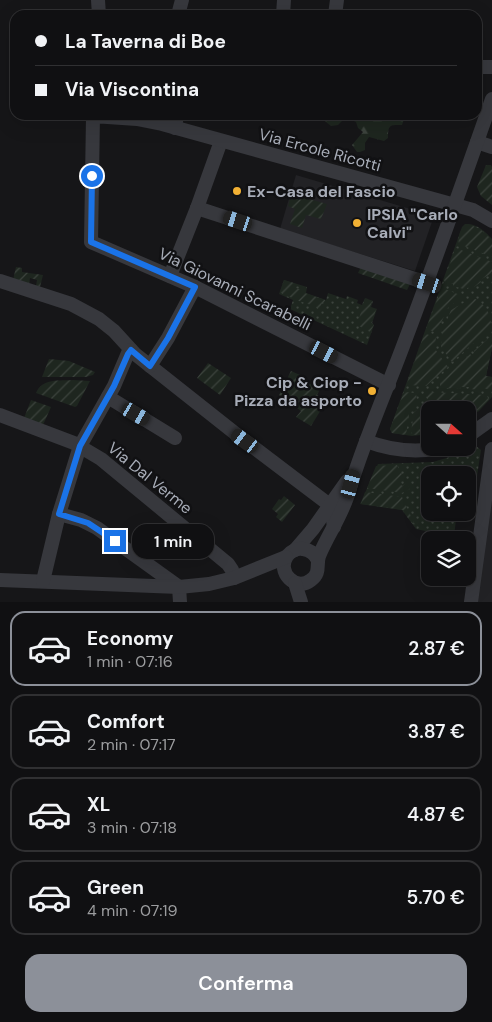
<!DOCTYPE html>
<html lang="it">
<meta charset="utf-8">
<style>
:root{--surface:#101012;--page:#1e1e20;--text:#f1f3f6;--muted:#9c9d9f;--line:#303032;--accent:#8c9099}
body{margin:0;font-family:"DM Sans",sans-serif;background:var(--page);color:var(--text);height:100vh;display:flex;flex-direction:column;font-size:19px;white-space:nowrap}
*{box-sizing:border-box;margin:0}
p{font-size:16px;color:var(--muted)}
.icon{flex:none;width:28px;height:28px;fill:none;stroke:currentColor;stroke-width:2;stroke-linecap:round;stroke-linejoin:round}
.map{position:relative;height:602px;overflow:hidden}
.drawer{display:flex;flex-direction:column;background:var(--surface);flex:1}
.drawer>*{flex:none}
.hud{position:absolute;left:10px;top:10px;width:472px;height:110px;border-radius:15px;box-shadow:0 5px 20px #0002,0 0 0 1px var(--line);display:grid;align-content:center;height:110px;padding:0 25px;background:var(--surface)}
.needle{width:32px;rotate:111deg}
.fabs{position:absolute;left:421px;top:401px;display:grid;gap:10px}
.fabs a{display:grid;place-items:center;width:55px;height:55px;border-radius:10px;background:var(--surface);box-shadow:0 5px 20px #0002,0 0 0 1px var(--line);font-size:25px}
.end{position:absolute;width:22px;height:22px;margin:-11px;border:6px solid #1a73e8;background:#fff;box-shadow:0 0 0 2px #fff}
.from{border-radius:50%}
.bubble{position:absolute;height:35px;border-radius:15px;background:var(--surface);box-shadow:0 5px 20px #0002,0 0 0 1px var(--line);font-size:16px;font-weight:600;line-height:35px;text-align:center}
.car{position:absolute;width:15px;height:30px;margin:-15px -8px;border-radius:6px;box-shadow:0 0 4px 1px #0007;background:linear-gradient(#222 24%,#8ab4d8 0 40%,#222 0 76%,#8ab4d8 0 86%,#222 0)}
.hud b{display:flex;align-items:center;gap:18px;height:48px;font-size:19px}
.hud b+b{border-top:1px solid var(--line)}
.hud i{width:12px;height:12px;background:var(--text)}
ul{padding:9px 0 0;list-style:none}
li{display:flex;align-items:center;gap:15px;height:75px;margin:0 10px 8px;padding:0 15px;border:2px solid var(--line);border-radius:15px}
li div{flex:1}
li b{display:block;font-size:19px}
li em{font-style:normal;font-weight:600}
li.on{border-color:var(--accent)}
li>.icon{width:45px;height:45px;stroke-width:1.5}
.primary-button{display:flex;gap:10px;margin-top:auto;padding:10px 25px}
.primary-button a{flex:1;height:58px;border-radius:15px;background:var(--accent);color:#fff;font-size:20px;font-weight:600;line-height:58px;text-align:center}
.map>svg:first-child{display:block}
.built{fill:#222225}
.forest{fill:url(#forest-firs)}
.park{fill:url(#park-dots)}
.garden{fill:url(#garden-furrows)}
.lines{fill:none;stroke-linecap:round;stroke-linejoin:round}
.minor{stroke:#37383d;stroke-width:14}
.route{stroke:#1a73e8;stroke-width:6}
.poi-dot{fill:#f2b134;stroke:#111113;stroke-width:2}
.labels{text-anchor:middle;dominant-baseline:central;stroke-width:5;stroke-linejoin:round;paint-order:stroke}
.street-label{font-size:16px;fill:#a8adb8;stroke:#111113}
.poi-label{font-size:16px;font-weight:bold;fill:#a8adb8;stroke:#111113;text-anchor:start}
</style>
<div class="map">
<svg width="492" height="602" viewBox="0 0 492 602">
<defs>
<pattern id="forest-firs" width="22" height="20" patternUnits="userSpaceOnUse" patternTransform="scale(1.25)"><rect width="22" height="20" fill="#1e261f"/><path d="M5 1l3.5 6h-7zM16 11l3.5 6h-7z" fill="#3c433d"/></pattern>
<pattern id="park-dots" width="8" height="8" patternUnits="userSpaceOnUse" patternTransform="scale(1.25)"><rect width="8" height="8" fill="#1e261f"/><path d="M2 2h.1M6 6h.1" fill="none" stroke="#3c433d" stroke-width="1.8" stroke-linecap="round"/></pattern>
<pattern id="garden-furrows" width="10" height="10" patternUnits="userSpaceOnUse" patternTransform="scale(1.25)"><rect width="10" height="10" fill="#1e261f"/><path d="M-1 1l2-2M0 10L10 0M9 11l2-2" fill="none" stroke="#3c433d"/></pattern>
</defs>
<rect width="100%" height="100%" fill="#161618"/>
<g class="built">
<polygon points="296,175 434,216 415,271 280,229"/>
<polygon points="492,479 492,602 477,602"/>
</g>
<path class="forest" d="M321,115H404V119L402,125C390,125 388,124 388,138L384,141L369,137L365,143V150L360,152H357L352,145L363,132L358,128L356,122L346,117L338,125L331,126L321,118Z"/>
<g class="park">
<path d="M465,224C476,223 485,231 492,239V348L486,376L492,377V397L479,411L468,418V410H430V434L412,436L392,433L390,429L462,227Z"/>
<polygon points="284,280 307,287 306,293 326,300 328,293 346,299 347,296 358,300 357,303 362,305 365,298 373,301 371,307 377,309 372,323 374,325 367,345 290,309 293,300 279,294"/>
<polygon points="476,446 481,450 474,496 468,495 468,475 430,475 430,512 447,513 446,517 456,519 454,537 416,529 402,510 360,504 378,464 433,462 453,456"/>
</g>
<g class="garden">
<polygon points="486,165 491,165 492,167 492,205 481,196 477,187"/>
<polygon points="291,194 327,204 321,219 306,215 302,228 290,224 295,209 288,206"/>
<path d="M468,224L480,229L492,240V257L459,244C457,237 461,226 468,224Z"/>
<polygon points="456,248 492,262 492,273 480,280 481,282 474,287 467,288 467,290 453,286 453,284 448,282 447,284 445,283 444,280"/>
<polygon points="16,267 22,268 22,272 43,275 40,287 36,286 37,280 30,278 29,284 13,280"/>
<polygon points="361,267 410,284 407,290 358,273"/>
<polygon points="284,280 296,284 296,288 305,291 305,293 325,300 324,303 322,303 319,312 317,307 296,300 280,292"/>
<polygon points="441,289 445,289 460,295 461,297 448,308 441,323 440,323 438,333 426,329"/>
<path d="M472,298C484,301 492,315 491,328L452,362L441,347L442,333L451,310Z"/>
<polygon points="365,299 372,301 370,307 376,310 371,323 374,325 370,332 357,325"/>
<polygon points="426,334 436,337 435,349 448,367 426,386 408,385 407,383 424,335"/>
<polygon points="492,335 492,348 486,376 492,377 492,390 482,388 482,390 469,389 469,387 461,387 460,389 443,388 440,386 440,382 470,354 472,356 475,353 474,351"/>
<polygon points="49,359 69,361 95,372 93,375 86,377 42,377"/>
<polygon points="208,363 231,378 220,395 197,378"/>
<polygon points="291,371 300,375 299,378 320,389 317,395 327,400 311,426 296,417 301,411 279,395"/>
<path d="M73,380L90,381L77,406L75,407L36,393C42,378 60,381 73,380Z"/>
<polygon points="404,392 416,393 417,402 410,408 406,435 392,433 390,429"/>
<polygon points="431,392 486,395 489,399 478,410 468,417 468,410 440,410 427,398 428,393"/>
<polygon points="31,400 51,407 43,425 24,418"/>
<polygon points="425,404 431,410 430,410 430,434 413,435 411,432 414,412"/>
<polygon points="397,465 404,478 399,481 402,486 407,483 410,489 402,493 367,488 376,466"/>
<polygon points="365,492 402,497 417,529 403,510 361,504"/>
<polygon points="284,496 295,505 282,522 276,517 278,514 272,509 279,499 281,500"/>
</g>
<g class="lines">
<g class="minor">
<polyline points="98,0 99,15"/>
<polyline points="178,15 182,0"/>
<polyline points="283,15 284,0"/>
<polyline points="335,15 337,0"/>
<polyline points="478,67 492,67"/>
<polyline points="175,128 177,115"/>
<polyline points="477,142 492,147"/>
<polyline points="197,208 427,283"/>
<polyline points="170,276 197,208 221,141"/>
<polyline points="0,281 71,304 99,319 114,331 135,354 236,434 331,506 334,527"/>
<polyline points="150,366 168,338 195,287"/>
<polyline points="389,385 195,287 91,242 93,116 137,119 162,124 455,205 473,210 492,221"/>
<polyline points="108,397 175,438"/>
<polyline points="0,415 74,443 101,459 228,564 232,570 234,578"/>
<polyline points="468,436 492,419"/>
<path d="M366,441C390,450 416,453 440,448"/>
<polyline points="59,514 81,520 97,528 179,587 180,602"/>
<polyline points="295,550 313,529 347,481"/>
<path d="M318,560C315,554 310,550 303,549C297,548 291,551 287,556C276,572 296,592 311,580C321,573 316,565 319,556C328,534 343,514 349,491C364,441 385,394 403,346C434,264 463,182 492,99"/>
<polyline points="0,580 179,587 209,584 234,578 286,557"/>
<polyline points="43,581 59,514 80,446 114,386 128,353 131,350"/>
<polyline points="295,583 301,602"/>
<polyline points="471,602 492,449"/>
</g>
</g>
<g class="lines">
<polyline class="route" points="92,176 91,242 195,287 168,338 150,366 131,350 128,354 114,386 80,446 59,514 88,523 115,541"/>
</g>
<g class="poi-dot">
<circle cx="237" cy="191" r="5"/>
<circle cx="357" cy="223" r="5"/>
<circle cx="372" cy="391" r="5"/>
</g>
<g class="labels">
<g class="street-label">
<text transform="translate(320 150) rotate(15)">Via Ercole Ricotti</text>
<text transform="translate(235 289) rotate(26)">Via Giovanni Scarabelli</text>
<text transform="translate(150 478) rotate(39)">Via Dal Verme</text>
</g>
<g class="poi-label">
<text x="247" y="191">Ex-Casa del Fascio</text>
<text x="367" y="214">IPSIA "Carlo<tspan x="367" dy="18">Calvi"</tspan></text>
<text x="362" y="382" text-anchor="end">Cip &amp; Ciop -<tspan x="362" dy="18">Pizza da asporto</tspan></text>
</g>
</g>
</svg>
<div class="fabs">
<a><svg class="needle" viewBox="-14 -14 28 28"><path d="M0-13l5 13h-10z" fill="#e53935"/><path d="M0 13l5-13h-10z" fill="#9c9d9f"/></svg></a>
<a><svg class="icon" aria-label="locate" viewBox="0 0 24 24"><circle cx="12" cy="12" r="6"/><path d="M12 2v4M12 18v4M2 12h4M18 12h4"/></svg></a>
<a><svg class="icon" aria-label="layers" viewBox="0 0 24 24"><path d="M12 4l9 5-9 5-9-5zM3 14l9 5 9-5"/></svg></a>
</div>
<i class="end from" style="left:92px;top:176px"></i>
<i class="end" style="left:115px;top:541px"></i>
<div class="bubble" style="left:132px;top:524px;width:82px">1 min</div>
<i class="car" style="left:238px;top:221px;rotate:288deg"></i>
<i class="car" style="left:427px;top:283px;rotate:288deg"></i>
<i class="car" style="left:324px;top:352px;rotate:117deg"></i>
<i class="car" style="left:136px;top:414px;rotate:120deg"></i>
<i class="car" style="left:245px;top:441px;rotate:306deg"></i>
<i class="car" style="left:351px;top:484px;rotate:15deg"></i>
<div class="hud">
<b><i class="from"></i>La Taverna di Boe</b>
<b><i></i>Via Viscontina</b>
</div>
</div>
<section class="drawer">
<ul>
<li class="on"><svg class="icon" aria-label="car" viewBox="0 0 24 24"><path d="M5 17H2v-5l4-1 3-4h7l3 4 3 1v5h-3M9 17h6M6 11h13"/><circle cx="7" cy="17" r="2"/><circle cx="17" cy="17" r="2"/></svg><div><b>Economy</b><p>1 min · 07:16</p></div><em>2.87 €</em></li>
<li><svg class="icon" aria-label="car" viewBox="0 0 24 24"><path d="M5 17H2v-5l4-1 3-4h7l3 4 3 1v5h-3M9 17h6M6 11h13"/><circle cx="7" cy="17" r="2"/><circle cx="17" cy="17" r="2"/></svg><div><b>Comfort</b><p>2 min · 07:17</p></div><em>3.87 €</em></li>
<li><svg class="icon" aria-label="car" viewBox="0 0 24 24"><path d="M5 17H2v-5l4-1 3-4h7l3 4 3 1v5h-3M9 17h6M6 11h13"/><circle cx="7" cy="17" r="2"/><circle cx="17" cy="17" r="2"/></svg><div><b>XL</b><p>3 min · 07:18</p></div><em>4.87 €</em></li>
<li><svg class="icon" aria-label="car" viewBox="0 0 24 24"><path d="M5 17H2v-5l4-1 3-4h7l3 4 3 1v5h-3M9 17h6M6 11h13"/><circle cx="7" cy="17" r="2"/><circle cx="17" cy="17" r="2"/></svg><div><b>Green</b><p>4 min · 07:19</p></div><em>5.70 €</em></li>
</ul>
<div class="primary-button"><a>Conferma</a></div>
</section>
